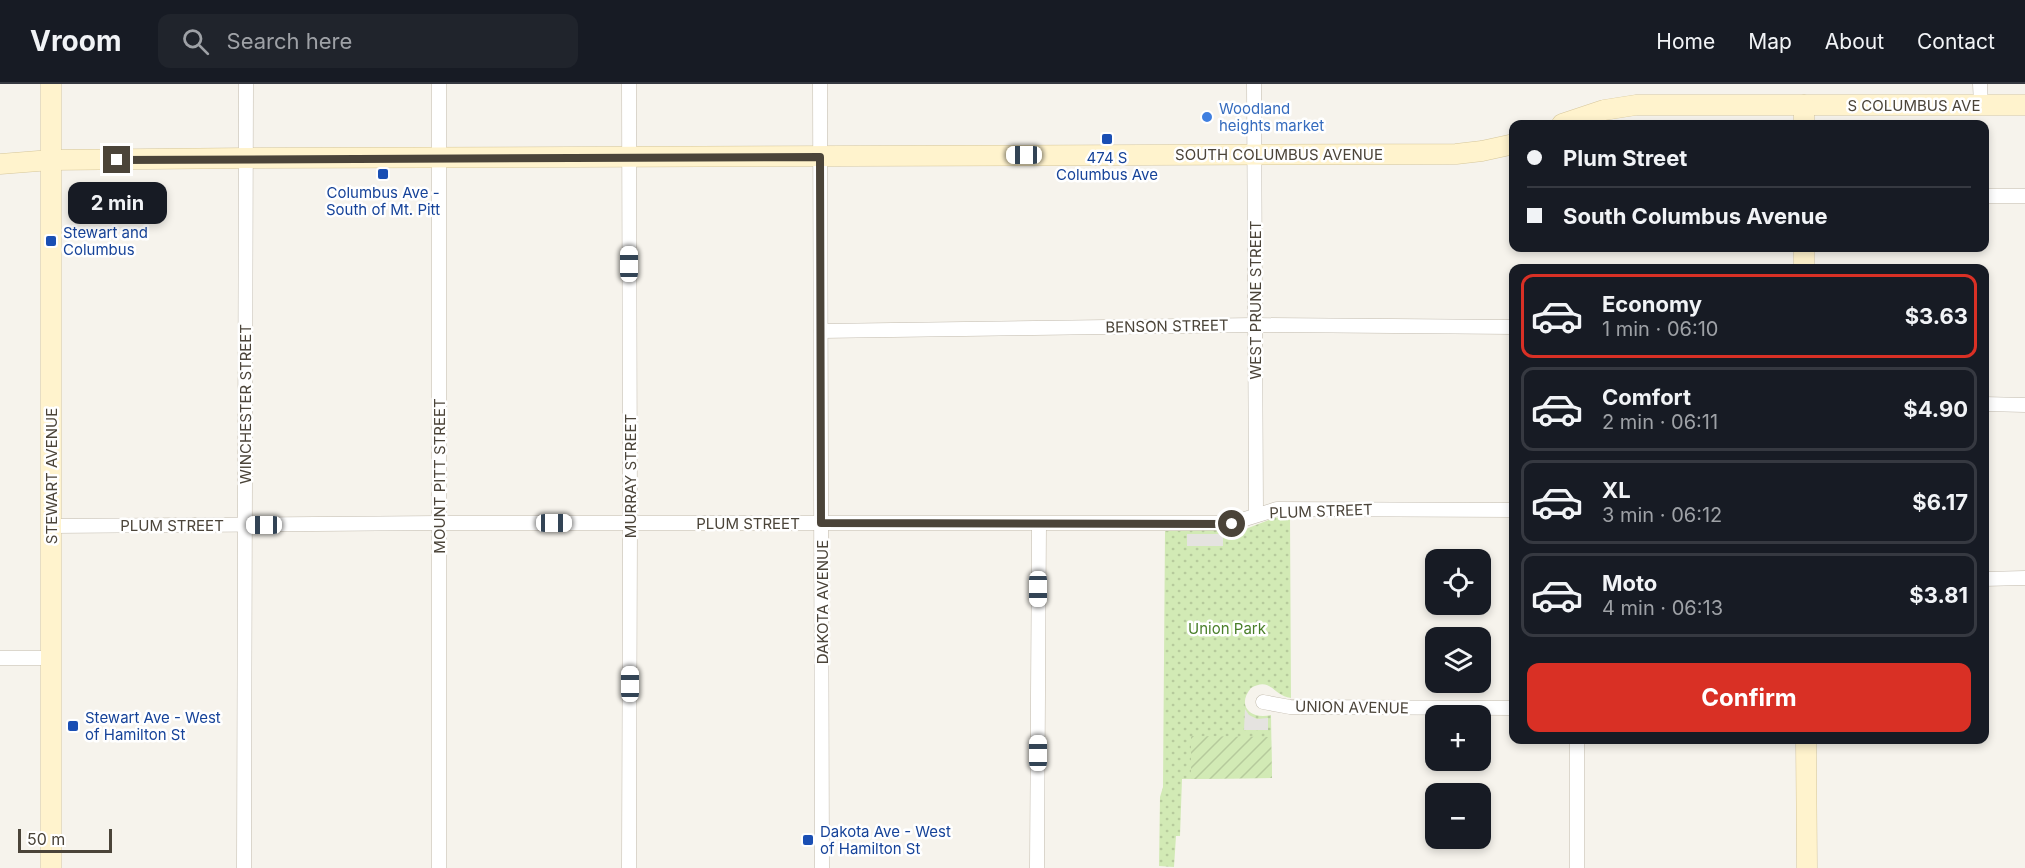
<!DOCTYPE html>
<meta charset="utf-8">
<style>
:root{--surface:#171b24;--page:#20242c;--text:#f1f3f6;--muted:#9ea1a6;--line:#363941;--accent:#d93025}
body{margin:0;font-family:Inter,sans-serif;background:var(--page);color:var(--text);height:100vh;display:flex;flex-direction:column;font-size:22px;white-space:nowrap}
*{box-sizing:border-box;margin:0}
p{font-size:20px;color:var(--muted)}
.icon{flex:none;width:33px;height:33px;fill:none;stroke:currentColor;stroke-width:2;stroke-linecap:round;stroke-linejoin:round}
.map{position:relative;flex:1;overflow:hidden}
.sheet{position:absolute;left:1509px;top:180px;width:480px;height:480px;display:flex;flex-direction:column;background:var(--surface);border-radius:12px;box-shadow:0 3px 9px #0003}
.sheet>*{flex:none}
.hud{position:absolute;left:1509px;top:36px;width:480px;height:132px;border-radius:12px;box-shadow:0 3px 9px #0003;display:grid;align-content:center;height:132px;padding:0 18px;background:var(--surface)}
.tools{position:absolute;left:1425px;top:465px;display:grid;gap:12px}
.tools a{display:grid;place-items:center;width:66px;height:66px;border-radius:12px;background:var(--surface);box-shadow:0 3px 9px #0003;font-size:30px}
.scale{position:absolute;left:18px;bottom:15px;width:94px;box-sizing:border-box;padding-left:6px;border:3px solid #4b4439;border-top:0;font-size:16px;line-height:21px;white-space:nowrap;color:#4b4439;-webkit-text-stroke:4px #fff;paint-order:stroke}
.end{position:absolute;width:27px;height:27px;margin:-14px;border:8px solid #4b4439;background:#fff;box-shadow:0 0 0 3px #fff}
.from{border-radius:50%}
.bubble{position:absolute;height:42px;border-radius:12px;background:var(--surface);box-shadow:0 3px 9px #0003;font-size:20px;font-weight:700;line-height:42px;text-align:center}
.car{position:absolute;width:18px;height:36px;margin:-18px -9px;border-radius:8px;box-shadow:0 0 4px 2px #0007;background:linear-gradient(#fff 24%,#345 0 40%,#fff 0 76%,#345 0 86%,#fff 0)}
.hud b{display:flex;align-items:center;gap:21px;height:57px;font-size:22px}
.hud b+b{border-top:2px solid var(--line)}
.hud i{width:15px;height:15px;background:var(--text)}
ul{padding:10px 0 0;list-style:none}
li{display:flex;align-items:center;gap:18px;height:84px;margin:0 12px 9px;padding:0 6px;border:3px solid var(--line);border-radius:12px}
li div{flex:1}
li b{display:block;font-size:22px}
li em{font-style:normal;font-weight:700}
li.selected{border-color:var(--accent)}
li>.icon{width:54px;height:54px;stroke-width:1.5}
.primary-button{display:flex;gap:12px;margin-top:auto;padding:12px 18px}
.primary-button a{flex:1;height:69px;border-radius:12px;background:var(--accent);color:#fff;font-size:24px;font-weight:700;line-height:69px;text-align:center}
header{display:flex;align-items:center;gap:36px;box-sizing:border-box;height:84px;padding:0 30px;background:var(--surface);border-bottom:2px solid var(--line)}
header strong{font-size:28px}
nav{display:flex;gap:33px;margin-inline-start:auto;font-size:21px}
.search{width:420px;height:54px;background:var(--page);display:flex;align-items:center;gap:15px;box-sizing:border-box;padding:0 21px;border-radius:12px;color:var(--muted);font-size:22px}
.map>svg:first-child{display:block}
.park{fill:url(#park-dots)}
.garden{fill:url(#garden-furrows)}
.parking{fill:#e5e3e0}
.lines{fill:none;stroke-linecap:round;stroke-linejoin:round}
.street-casing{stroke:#c2bbae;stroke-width:15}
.secondary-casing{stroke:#d6c79b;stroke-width:21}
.street{stroke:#fff;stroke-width:14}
.secondary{stroke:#fff3cd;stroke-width:20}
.route{stroke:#4b4439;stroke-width:8}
.shop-dot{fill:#3f7fe0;stroke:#fff;stroke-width:2}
.transit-dot{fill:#1a4fb4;stroke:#fff;stroke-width:2}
.labels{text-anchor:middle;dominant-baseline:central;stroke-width:5;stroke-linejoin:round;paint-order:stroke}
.street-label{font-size:15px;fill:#4b4439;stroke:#fff}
.shop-label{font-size:15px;fill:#366cbe;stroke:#fff;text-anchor:start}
.transit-label{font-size:15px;fill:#164399;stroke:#fff;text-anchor:start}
.park-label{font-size:15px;fill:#4a7f2a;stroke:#fff}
</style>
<header>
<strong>Vroom</strong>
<div class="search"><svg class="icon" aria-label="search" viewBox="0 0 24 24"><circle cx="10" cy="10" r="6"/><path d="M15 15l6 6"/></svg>Search here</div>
<nav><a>Home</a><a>Map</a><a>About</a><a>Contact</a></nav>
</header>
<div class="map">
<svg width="2025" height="784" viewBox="0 0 2025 784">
<defs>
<pattern id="park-dots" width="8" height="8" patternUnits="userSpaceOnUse" patternTransform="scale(1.5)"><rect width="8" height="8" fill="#d2eab5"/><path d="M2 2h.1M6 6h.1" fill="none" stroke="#b6ca9c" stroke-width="1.8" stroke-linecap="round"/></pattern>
<pattern id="garden-furrows" width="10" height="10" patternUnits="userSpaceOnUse" patternTransform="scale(1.5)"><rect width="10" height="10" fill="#d2eab5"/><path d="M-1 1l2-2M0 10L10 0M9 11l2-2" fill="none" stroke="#b6ca9c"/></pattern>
</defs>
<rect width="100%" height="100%" fill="#f6f3ec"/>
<path class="park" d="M1290,431L1291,614C1273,612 1271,592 1251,604C1236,622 1251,636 1271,631L1272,694L1182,695L1180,752H1176L1174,783L1159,782L1160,713L1163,703L1165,447L1243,446L1274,434Z"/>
<polygon class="garden" points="1191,652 1271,653 1272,694 1191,695"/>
<g class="parking">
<rect x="1187" y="450" width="36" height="12"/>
<polygon points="1245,625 1249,631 1257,635 1268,634 1268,646 1244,646"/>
</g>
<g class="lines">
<g class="street-casing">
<g id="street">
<polyline points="439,0 439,784"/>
<polyline points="629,0 630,439 629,784"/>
<polyline points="820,0 822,784"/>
<polyline points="1254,0 1256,431"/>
<polyline points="1980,0 1981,21"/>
<polyline points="1984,112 2025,112"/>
<polyline points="821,247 1254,241 1514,243"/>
<polyline points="1984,320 2025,321"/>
<polyline points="51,442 439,439 1232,439 1277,425 1514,426"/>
<polyline points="1984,495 2025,494"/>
<polyline points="0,574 52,574"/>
<polyline points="1263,618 1290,623 1514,624"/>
<polyline points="1577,656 1577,784"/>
<polyline points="244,784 246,0"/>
<polyline points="1037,784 1039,440"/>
</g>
</g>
<g class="secondary-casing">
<g id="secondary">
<polyline points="51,0 51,784"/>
<polyline points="1562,40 1604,26 1636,21 2025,21"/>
<polyline points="1804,40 1804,21"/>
<polyline points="0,80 51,76 247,74 1456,70 1482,67 1514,60"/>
<polyline points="1804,164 1804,184"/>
<polyline points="1806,656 1807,784"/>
</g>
</g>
<use href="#street" class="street"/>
<use href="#secondary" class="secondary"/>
</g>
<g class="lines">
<polyline class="route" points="117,76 820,73 821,439 1232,440"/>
</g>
<circle class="shop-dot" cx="1207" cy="33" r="6"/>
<g class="transit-dot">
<rect x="1101" y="49" width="12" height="12" rx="3"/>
<rect x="377" y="84" width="12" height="12" rx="3"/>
<rect x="45" y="151" width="12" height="12" rx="3"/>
<rect x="67" y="636" width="12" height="12" rx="3"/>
<rect x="802" y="750" width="12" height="12" rx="3"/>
</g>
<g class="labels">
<g class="street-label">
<text x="1914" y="21">S COLUMBUS AVE</text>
<text x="1279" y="70">SOUTH COLUMBUS AVENUE</text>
<text transform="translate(1255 216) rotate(-90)">WEST PRUNE STREET</text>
<text transform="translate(1167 242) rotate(-1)">BENSON STREET</text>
<text transform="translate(245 320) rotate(-90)">WINCHESTER STREET</text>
<text transform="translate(51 392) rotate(-90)">STEWART AVENUE</text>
<text transform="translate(439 392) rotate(-90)">MOUNT PITT STREET</text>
<text transform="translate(630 392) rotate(-90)">MURRAY STREET</text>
<text transform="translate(1321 427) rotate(-2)">PLUM STREET</text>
<text x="748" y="439">PLUM STREET</text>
<text x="172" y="441">PLUM STREET</text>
<text transform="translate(822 518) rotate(-90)">DAKOTA AVENUE</text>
<text transform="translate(1352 623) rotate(1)">UNION AVENUE</text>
</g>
<g class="shop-label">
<text x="1219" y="24">Woodland<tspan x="1219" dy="17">heights market</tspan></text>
</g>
<g class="transit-label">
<text x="1107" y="73" text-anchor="middle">474 S<tspan x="1107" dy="17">Columbus Ave</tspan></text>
<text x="383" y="108" text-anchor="middle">Columbus Ave -<tspan x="383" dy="17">South of Mt. Pitt</tspan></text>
<text x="63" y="148">Stewart and<tspan x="63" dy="17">Columbus</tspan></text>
<text x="85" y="633">Stewart Ave - West<tspan x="85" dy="17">of Hamilton St</tspan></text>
<text x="820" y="747">Dakota Ave - West<tspan x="820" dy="17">of Hamilton St</tspan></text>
</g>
<g class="park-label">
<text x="1227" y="544">Union Park</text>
</g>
</g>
</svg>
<div class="tools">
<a><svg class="icon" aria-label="locate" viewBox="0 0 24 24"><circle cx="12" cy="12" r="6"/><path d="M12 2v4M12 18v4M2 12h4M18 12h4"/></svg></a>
<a><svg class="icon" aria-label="layers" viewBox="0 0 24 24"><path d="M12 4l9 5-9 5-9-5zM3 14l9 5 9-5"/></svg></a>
<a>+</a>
<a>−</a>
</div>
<div class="scale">50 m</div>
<i class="end from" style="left:1232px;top:440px"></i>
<i class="end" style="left:117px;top:76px"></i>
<div class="bubble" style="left:68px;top:98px;width:99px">2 min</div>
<i class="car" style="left:1024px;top:71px;rotate:270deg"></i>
<i class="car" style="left:629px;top:180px;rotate:0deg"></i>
<i class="car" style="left:554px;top:439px;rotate:90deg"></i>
<i class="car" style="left:264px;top:441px;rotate:270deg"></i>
<i class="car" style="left:1038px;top:505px;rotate:180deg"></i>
<i class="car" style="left:630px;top:600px;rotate:0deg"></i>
<i class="car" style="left:1038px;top:669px;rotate:0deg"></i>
<div class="hud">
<b><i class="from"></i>Plum Street</b>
<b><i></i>South Columbus Avenue</b>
</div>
<section class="sheet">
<ul>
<li class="selected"><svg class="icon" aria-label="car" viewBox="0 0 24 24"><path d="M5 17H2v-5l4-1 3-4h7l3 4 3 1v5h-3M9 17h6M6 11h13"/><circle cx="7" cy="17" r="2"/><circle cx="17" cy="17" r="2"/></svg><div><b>Economy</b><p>1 min · 06:10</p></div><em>$3.63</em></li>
<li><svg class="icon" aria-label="car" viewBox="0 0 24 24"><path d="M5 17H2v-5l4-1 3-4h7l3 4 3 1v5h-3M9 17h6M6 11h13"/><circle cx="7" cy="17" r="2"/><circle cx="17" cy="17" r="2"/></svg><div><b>Comfort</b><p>2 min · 06:11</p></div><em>$4.90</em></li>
<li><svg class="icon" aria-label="car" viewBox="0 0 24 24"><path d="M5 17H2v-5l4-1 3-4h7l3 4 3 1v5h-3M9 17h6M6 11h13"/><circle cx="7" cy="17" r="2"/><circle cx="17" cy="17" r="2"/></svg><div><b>XL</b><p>3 min · 06:12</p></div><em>$6.17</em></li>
<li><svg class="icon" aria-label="car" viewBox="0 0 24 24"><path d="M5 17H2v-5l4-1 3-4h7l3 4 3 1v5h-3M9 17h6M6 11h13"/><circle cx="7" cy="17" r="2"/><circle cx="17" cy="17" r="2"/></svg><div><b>Moto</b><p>4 min · 06:13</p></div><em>$3.81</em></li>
</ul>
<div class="primary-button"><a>Confirm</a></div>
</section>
</div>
